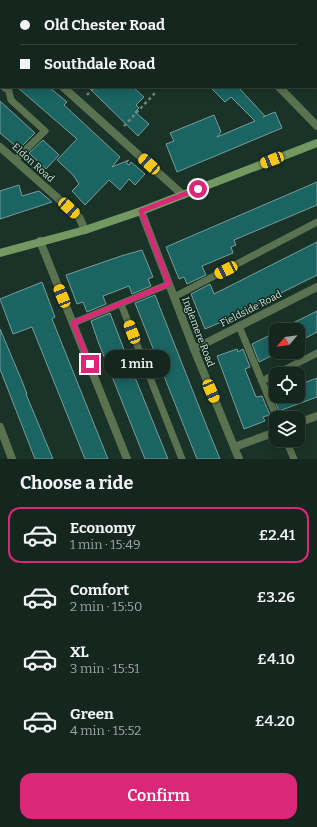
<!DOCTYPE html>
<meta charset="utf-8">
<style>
:root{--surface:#14261e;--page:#21322b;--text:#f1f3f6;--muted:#9da5a4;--line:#33433c;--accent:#db2777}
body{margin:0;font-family:Bitter,serif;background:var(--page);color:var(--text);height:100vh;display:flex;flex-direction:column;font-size:15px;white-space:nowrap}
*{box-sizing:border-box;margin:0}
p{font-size:13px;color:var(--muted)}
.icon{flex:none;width:22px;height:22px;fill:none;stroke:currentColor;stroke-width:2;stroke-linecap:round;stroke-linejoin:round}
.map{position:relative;height:459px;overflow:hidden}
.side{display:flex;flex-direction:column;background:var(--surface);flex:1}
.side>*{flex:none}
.guide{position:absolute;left:0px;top:0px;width:317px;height:88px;box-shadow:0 2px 10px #0003,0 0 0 1px var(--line);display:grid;align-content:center;height:88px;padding:0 20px;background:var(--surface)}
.needle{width:26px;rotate:241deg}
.tools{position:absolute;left:269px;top:323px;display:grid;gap:8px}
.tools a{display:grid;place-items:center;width:36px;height:36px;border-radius:8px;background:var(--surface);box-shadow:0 2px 10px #0003,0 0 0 1px var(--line);font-size:20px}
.end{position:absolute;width:18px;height:18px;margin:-9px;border:5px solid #db2777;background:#fff;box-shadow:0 0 0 2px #fff}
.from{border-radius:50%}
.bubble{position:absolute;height:28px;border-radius:12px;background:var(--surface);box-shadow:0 2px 10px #0003,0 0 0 1px var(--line);font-size:13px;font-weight:600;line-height:28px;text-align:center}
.car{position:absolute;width:12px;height:24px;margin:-12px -6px;border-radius:5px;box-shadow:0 0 3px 1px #0007;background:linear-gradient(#f5c518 24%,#345 0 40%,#f5c518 0 76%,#345 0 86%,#f5c518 0)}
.guide b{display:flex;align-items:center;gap:14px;height:38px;font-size:15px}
.guide b+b{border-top:1px solid var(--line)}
.guide i{width:10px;height:10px;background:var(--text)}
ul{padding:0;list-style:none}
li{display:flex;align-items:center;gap:12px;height:56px;margin:0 8px 6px;padding:0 12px;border:2px solid transparent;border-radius:12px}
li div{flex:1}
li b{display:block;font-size:15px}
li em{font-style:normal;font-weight:600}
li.current{border-color:var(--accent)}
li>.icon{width:36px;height:36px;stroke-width:1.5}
h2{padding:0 20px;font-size:18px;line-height:48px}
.cta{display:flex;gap:8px;margin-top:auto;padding:8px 20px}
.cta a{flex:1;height:46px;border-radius:12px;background:var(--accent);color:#fff;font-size:16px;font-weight:600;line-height:46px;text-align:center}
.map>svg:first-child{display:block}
.building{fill:#1a6462;stroke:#799b9a}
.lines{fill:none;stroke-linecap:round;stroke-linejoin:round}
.path{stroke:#72867c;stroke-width:2.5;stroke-dasharray:3 3;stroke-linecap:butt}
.service{stroke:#5b7250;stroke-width:7}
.minor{stroke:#5b7250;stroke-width:8}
.secondary{stroke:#749861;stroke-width:8}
.route{stroke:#db2777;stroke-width:5}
.labels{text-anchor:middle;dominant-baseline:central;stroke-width:3;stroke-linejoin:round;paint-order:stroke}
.street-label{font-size:10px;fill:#d2e1d9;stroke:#10291f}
</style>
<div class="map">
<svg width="317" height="459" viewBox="0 0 317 459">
<rect width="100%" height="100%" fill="#1a3328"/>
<g class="building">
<polygon points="17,87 49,87 67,102 64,105 120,157 112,167 129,160 126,163 129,165 131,162 145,174 135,185 129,179 120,190 109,180 85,205 72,191 79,184 73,175 57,160 77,139"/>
<polygon points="88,87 133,87 144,97 136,105 139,108 135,112 149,124 138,136"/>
<polygon points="210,87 241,87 239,88 265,116 263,117 275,112 282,128 177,172 166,144 174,141 170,133 214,115 221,132 217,137 255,121 231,97 225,102"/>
<polygon points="0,101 35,133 19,149 0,133"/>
<polygon points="43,140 59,155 46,169 29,153"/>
<polygon points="317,182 317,205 234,240 236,245 231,247 233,253 202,266 206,275 187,284 184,277 179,279 166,247"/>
<polygon points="19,185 22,196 39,191 52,202 0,219 0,191"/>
<polygon points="317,242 317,275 231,318 205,329 191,294 210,284 214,294"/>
<polygon points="142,250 153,277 148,279 151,286 132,294 129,286 103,296 106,304 87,312 83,302 77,304 66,275 121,256"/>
<polygon points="42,282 55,317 52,319 108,459 85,459 32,327 13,334 0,299"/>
<polygon points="155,295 207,427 220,459 197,459 135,303"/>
<polygon points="317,311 317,332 298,342 298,330 279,330"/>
<polygon points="110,313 128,360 168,459 145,459 99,344 91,321"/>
<polygon points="0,329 22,381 27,394 26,394 53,459 35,459 0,369"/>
<polygon points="276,332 276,352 279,352 259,362 252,344"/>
<polygon points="237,349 238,352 243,349 250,367 245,369 256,397 262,396 270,415 263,417 265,421 244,429 217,356"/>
<polygon points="317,378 317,397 279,411 273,396 298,396 298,385"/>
</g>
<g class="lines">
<g class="path">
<polyline points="44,1 45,0"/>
<polyline points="87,95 94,87"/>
<polyline points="124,126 155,93"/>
</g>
<g class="service">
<polyline points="4,87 9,91 11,100 45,131 15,160"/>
<polyline points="174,297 317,222"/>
<polyline points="121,304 182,459"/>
<polyline points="73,323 169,284"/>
<polyline points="239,326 277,418"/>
<polyline points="276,374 317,353"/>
<polyline points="262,381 276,374"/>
<polyline points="286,440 294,459"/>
</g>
<g class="minor">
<polyline points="191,0 192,1"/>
<polyline points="0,29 1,30"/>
<polyline points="63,87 183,195"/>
<polyline points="279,87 317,126"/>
<polyline points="0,147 79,217 85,230"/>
<polyline points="141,211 194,349 239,459"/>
<polyline points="40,241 127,459"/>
<polyline points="194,349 317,287"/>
<polyline points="298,423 317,416"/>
<polyline points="0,427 12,459"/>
<polyline points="234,447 276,432"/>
</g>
<polyline class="secondary" points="0,253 85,230 141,211 317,143"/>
</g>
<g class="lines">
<polyline class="route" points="90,364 73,323 169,284 141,211 198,189"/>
</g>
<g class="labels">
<g class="street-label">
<text transform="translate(33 163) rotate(42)">Eldon Road</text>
<text transform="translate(251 309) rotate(-27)">Fieldside Road</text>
<text transform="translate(198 332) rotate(69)">Inglemere Road</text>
</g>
</g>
</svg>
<div class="tools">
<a><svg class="needle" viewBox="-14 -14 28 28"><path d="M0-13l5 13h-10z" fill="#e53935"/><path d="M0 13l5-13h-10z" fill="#9da5a4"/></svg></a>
<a><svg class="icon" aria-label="locate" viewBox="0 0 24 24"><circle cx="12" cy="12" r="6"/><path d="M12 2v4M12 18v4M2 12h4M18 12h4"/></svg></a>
<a><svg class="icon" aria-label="layers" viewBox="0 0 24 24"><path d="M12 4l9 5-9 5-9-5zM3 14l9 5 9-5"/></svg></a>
</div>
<i class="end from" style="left:198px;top:189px"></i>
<i class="end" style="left:90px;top:364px"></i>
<div class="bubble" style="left:104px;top:350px;width:66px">1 min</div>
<i class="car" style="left:272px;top:160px;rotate:249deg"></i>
<i class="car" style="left:149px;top:164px;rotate:312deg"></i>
<i class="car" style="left:69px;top:208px;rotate:132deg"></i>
<i class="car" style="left:226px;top:270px;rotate:243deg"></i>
<i class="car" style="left:62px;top:296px;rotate:338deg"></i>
<i class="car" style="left:132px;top:332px;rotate:339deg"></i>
<i class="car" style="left:211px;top:391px;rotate:157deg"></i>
<div class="guide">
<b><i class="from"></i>Old Chester Road</b>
<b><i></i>Southdale Road</b>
</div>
</div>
<section class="side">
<h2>Choose a ride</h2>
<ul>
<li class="current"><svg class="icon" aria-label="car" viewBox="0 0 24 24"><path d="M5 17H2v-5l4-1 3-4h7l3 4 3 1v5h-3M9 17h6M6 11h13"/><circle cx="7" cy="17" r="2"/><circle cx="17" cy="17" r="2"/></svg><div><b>Economy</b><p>1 min · 15:49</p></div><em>£2.41</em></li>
<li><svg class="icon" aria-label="car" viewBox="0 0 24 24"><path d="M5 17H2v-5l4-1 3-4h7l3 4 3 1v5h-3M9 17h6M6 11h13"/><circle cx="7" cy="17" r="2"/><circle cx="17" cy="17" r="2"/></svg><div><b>Comfort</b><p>2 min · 15:50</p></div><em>£3.26</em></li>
<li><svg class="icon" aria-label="car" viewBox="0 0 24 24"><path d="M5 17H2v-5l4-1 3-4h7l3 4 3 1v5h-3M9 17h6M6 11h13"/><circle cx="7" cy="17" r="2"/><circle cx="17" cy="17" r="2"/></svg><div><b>XL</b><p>3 min · 15:51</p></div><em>£4.10</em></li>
<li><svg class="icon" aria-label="car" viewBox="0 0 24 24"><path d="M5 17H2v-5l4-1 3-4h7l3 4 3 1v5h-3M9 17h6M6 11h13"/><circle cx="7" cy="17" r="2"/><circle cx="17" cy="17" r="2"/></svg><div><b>Green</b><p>4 min · 15:52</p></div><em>£4.20</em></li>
</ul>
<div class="cta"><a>Confirm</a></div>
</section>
